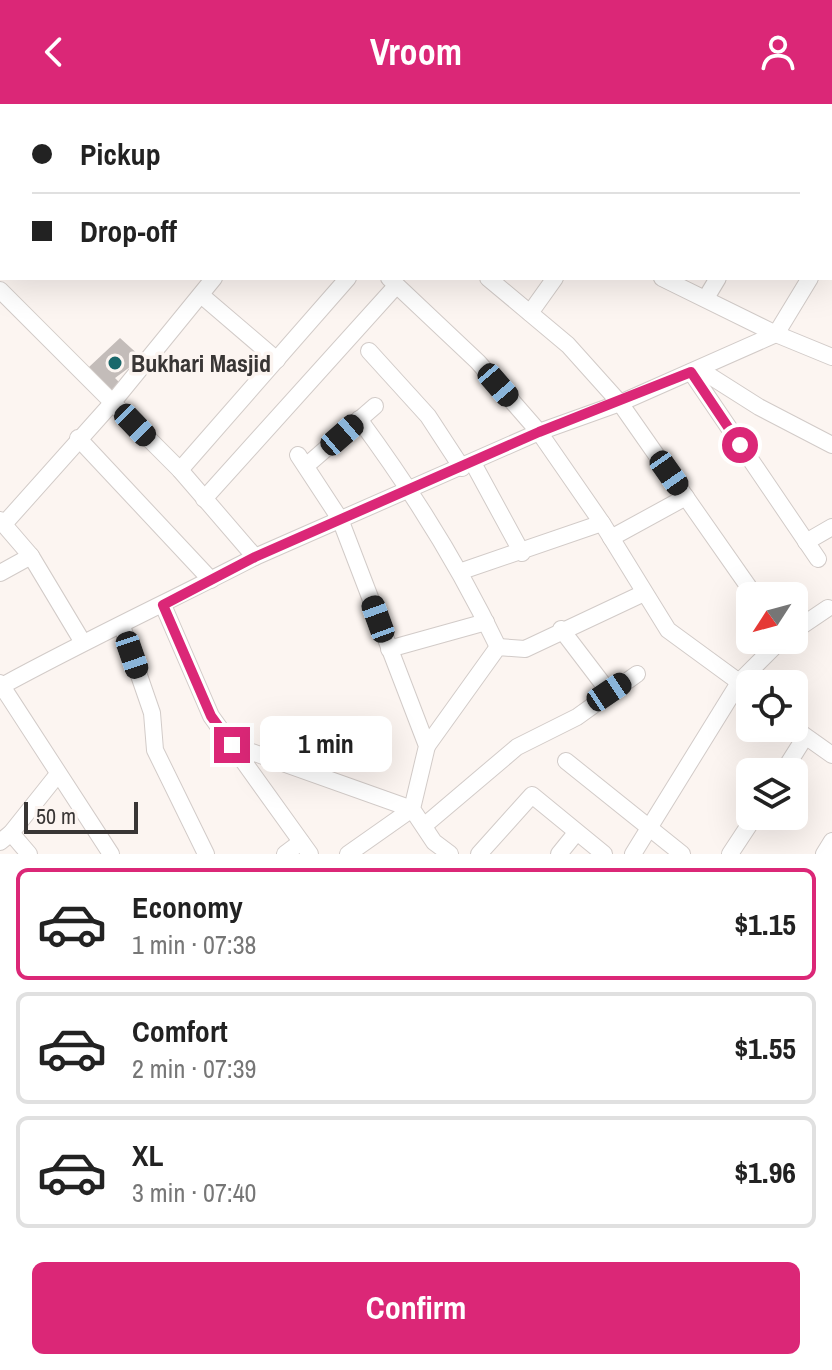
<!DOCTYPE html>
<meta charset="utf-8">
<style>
:root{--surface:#fff;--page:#f2f2f2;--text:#222;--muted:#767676;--line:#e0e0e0;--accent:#db2777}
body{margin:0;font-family:"Archivo Narrow",sans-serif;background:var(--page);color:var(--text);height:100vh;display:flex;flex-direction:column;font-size:30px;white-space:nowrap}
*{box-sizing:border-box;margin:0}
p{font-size:26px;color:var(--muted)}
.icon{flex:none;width:44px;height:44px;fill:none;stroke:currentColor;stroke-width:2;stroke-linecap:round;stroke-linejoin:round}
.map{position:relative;height:750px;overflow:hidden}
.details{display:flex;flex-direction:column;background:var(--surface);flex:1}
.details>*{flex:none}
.hud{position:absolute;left:0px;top:0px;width:832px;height:176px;box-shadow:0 8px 32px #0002;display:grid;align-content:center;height:176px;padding:0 32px;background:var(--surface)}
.needle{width:52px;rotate:234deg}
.tools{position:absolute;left:736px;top:478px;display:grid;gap:16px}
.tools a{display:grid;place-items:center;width:72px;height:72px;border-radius:12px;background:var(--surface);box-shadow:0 8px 32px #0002;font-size:40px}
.scale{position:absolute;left:24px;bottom:20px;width:114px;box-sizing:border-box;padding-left:8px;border:4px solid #393635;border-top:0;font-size:22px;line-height:28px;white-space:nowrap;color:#393635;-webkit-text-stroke:6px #fcf5f1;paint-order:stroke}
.end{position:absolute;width:36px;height:36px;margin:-18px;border:10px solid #db2777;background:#fff;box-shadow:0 0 0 4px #fff}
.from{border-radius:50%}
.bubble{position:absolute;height:56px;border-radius:12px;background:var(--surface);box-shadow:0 8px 32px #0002;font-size:26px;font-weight:800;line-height:56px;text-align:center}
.car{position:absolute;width:24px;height:48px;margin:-24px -12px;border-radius:10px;box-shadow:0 0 6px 2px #0007;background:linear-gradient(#222 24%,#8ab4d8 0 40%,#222 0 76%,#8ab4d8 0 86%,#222 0)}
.hud b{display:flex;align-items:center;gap:28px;height:76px;font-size:30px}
.hud b+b{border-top:2px solid var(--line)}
.hud i{width:20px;height:20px;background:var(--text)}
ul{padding:14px 0 0;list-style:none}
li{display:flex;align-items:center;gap:24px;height:112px;margin:0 16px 12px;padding:0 16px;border:4px solid var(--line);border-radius:12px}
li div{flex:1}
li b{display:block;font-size:30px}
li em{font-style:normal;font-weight:800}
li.on{border-color:var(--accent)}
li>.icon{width:72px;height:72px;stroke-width:1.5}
.button{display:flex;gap:16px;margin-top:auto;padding:16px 32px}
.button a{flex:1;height:92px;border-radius:12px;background:var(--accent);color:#fff;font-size:32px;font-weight:800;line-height:92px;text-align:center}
header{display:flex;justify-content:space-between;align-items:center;height:104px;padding:0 32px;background:var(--accent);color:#fff;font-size:36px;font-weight:800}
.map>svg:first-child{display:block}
.building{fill:#c3bcb9}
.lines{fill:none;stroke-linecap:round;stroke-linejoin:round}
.street-casing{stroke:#d2cbc8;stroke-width:18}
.street{stroke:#fff;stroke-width:16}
.route{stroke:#db2777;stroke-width:10}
.poi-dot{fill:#1a686b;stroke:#fcf5f1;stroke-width:3}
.labels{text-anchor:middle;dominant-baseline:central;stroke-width:7;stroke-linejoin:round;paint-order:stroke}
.poi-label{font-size:24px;font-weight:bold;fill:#393635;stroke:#fcf5f1;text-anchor:start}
</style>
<header><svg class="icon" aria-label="back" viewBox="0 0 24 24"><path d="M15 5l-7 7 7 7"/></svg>Vroom<svg class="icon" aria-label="person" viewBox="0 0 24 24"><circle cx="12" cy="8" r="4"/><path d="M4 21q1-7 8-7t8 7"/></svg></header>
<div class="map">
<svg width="832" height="750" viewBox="0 0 832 750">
<rect width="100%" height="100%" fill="#fcf5f1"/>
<polygon class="building" points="120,234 142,254 115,274 120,279 112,286 89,263"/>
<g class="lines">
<g class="street-casing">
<g id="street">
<polyline points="56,0 59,2"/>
<polyline points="311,0 313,2"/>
<polyline points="613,0 617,2"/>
<polyline points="792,0 797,2"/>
<polyline points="458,2 459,0"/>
<polyline points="565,2 566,0"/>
<polyline points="672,2 673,0"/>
<polyline points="830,16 832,17"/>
<polyline points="830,97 832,98"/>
<polyline points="830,141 832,138"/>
<polyline points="389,174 478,258 539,328 602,419 668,526 750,586"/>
<polyline points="488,174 568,241 620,299 755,492"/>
<polyline points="662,174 776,230 832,253"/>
<polyline points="0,186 180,366 255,453 539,328 620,299 776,230 810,174"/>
<polyline points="201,191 277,256"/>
<polyline points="706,194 718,174"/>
<polyline points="530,209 555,174"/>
<polyline points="369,247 428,312 462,364"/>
<polyline points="699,265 759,303 832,341"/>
<polyline points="691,268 818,455"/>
<path d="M359,315C413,388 459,461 498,543"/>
<polyline points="78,334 211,476"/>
<polyline points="298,351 340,415 427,642 412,705 434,738 450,750"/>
<polyline points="473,359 522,449"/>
<polyline points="306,362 375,302"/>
<polyline points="180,366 348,174"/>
<polyline points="204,395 396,182"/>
<polyline points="0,416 31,452 82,537"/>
<polyline points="5,419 113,298 214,174"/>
<polyline points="611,434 686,393"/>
<polyline points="806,438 832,423"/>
<polyline points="462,467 602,419"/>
<polyline points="0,469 31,452"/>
<polyline points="163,501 211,612 310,750"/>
<polyline points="122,522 152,609 155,646 206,750"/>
<polyline points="561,525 609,588"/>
<polyline points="794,527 828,504"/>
<polyline points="389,545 486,518"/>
<polyline points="0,579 111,750"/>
<path d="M0,583C84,537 170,497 255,453"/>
<polyline points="794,624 832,651"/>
<polyline points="232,641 412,705 348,750"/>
<polyline points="427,642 498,543 525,545 644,489"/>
<polyline points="566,657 682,750"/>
<polyline points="783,668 805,633"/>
<polyline points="425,721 517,643 577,613 637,570"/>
<polyline points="11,729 29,750"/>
<polyline points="0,738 11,729 58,670"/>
<polyline points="285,750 301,738"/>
<polyline points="479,750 532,691 604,750"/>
<polyline points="559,750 576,729"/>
<polyline points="633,750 740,577 781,536"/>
<polyline points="730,750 755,712"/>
<polyline points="824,750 832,737"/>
</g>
</g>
<use href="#street" class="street"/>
</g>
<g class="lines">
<polyline class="route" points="232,641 211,612 163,501 255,453 539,328 691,268 740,341"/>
</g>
<circle class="poi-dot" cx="115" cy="259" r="8"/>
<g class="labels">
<g class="poi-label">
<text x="131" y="259">Bukhari Masjid</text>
</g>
</g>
</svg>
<div class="tools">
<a><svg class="needle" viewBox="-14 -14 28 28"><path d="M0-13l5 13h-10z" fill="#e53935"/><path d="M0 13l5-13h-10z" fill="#767676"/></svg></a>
<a><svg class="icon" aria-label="locate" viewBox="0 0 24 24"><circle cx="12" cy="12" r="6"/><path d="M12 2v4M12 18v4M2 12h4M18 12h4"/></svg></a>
<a><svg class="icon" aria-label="layers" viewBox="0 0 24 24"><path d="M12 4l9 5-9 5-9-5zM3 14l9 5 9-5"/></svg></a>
</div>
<div class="scale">50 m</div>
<i class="end from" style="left:740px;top:341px"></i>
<i class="end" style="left:232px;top:641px"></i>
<div class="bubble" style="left:260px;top:612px;width:132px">1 min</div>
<i class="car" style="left:498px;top:281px;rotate:139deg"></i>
<i class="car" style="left:135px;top:321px;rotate:136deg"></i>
<i class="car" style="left:342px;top:331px;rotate:49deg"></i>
<i class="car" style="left:669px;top:369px;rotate:145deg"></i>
<i class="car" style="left:378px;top:515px;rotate:340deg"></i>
<i class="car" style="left:132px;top:551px;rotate:161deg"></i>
<i class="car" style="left:609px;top:588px;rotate:56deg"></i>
<div class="hud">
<b><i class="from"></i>Pickup</b>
<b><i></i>Drop-off</b>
</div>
</div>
<section class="details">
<ul>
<li class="on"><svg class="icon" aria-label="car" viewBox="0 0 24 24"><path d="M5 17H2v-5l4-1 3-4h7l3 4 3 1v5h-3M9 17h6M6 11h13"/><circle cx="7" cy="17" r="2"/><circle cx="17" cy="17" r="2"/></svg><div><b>Economy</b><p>1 min · 07:38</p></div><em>$1.15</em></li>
<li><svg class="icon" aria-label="car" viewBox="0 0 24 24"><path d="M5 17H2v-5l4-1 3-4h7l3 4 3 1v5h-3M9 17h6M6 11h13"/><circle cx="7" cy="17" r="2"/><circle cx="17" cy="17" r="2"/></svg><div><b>Comfort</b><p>2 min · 07:39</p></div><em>$1.55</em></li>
<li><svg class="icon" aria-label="car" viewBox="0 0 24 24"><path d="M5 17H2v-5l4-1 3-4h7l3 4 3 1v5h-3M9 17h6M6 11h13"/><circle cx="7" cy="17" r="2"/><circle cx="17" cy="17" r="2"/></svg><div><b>XL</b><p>3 min · 07:40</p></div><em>$1.96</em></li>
</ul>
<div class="button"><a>Confirm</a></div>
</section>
